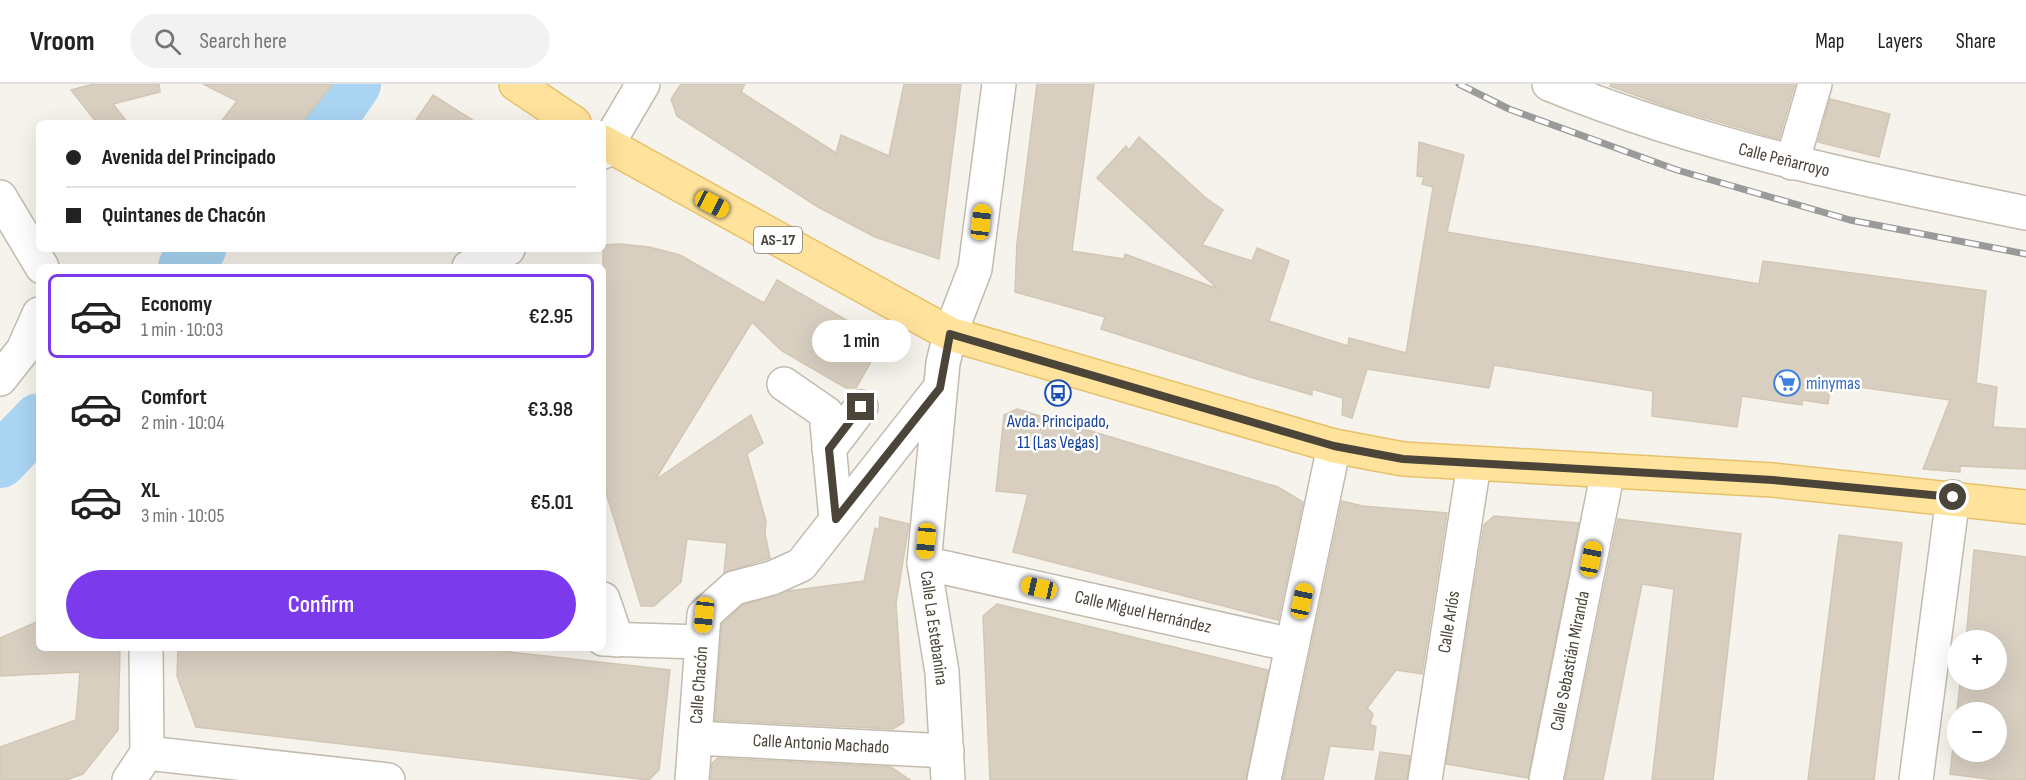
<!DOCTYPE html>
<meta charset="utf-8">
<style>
:root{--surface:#fff;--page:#f2f2f2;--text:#222;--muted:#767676;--line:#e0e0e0;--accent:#7c3aed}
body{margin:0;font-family:"Sofia Sans Condensed",sans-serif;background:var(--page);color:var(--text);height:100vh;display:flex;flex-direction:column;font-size:22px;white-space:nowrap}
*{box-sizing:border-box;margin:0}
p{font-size:20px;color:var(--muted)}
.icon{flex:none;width:33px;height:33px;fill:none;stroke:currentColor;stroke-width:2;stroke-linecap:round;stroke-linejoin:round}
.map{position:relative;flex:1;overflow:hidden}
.side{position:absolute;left:36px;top:180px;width:570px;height:387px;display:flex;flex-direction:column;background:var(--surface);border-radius:9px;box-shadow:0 6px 24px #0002}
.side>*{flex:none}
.banner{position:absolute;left:36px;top:36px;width:570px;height:132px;border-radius:9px;box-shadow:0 6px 24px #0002;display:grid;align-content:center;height:132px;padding:0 30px;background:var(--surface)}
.controls{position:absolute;left:1947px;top:546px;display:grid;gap:12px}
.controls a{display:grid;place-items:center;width:60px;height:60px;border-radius:50%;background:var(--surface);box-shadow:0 6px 24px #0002;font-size:30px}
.end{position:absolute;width:27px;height:27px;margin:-14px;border:8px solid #4b4439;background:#fff;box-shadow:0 0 0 3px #fff}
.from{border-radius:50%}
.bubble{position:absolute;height:42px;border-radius:21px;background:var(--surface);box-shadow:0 6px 24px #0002;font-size:20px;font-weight:600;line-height:42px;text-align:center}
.car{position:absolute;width:18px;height:36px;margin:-18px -9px;border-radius:8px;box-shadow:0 0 4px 2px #0007;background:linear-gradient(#f5c518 24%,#345 0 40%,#f5c518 0 76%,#345 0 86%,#f5c518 0)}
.banner b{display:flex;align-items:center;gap:21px;height:57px;font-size:22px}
.banner b+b{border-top:2px solid var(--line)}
.banner i{width:15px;height:15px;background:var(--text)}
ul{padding:10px 0 0;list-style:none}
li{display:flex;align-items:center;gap:18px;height:84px;margin:0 12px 9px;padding:0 18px;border:3px solid transparent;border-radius:9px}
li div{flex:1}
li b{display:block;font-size:22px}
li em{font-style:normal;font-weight:600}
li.active{border-color:var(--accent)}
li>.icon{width:54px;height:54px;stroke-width:1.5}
.primary-button{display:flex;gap:12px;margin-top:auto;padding:12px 30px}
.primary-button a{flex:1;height:69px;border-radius:36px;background:var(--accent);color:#fff;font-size:24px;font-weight:600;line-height:69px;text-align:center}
header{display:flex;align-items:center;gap:36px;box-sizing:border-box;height:84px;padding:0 30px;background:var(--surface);border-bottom:2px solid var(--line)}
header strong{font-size:28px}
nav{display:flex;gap:33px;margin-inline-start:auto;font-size:21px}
.search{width:420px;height:54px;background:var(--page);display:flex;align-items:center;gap:15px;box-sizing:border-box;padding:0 21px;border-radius:33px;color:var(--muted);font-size:22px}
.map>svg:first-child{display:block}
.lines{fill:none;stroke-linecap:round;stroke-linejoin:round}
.river{stroke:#a9d4f2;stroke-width:54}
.building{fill:#d8cfc1;stroke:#d3c7b4;stroke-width:1.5;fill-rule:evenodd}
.minor-casing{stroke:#c2bbae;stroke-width:36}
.major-casing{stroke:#e6c16a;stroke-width:36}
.minor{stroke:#fff;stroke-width:33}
.major{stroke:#ffe39c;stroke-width:33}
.rail-casing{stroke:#9a9a9a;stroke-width:7}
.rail{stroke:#fff;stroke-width:4.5;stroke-dasharray:14;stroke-linecap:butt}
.route{stroke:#4b4439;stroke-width:8}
.labels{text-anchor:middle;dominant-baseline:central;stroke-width:5;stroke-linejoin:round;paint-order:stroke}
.shield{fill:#fff;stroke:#817c74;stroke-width:1.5}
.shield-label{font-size:16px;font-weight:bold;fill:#4b4439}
.street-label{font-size:18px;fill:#4b4439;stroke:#fff}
.shop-label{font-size:18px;fill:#366cbe;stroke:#fff;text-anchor:start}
.transit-label{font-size:18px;fill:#164399;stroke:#fff}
</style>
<header>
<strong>Vroom</strong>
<div class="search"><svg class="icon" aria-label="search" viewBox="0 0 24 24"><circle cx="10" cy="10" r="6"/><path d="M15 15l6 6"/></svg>Search here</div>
<nav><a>Map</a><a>Layers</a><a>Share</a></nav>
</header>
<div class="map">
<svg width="2026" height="696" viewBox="0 0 2026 696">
<rect width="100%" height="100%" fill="#f6f3ec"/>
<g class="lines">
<g class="river">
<polyline points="318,39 339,22 354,0"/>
<polyline points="185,183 199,165"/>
<polyline points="0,377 39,336"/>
</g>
</g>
<g class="building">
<polygon points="94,0 159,0 160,8 113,20 128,39 97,39 71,6"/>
<polygon points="203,0 333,0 301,39 220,39 237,17"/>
<polygon points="681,0 745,0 741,8 836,69 841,51 889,72 904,0 961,0 939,175 875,153 818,123 677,32 671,15"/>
<polygon points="1037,0 1094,0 1072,167 1124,175 1125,170 1218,205 1097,94 1126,62 1129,66 1139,53 1206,114 1223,126 1202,161 1252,177 1257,164 1289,177 1269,237 1348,262 1349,254 1406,269 1433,103 1422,100 1424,93 1417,92 1419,58 1464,71 1447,148 1759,200 1763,177 1986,207 1976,299 1997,303 1993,343 2026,345 2026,385 1960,382 1960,388 1923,385 1950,316 1831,299 1828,320 1802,316 1802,321 1742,312 1737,343 1652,332 1653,307 1494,281 1489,304 1367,285 1352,334 1342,331 1343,314 1312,305 1312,311 1250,293 1101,245 1105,233 1015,208 1017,159"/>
<polygon points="1611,0 1795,0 1779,55 1671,24 1610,2"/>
<polygon points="433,11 477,39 414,39"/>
<polygon points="1830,15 1890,30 1879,73 1818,58"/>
<polygon points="620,160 649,163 680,171 764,219 777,196 883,257 856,304 846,304 782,267 752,238 655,396 751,331 763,359 747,370 766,437 765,450 770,474 724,489 727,459 687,455 681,498 654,522 641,522 603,399 603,161"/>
<polygon points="1017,325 1278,403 1303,418 1278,536 1013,468 1028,410 996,407 1004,331"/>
<polygon points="1342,417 1362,422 1447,429 1422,590 1396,586 1367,624 1373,630 1370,640 1376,643 1373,666 1330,662 1323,696 1283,696"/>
<polygon points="1494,432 1579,439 1528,694 1446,680 1484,441"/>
<polygon points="880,433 909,440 896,520 904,638 893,645 715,636 722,540 743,521 788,507 864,497 875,444 879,446"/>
<polygon points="1618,435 1741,450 1713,696 1652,696 1674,505 1642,500 1603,696 1565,696"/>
<polygon points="1839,451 1902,459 1874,696 1808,696"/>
<path d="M1974,466L2026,473V696H1996L1950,690L1960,599L1962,596H1996V556H1966ZM1958,628H1996V668H1958Z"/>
<polygon points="997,520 1268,586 1246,696 990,696 983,532"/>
<polygon points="39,537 39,564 120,564 118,646 83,690 66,696 0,696 0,663 76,636 80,588 0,592 0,554"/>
<polygon points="178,564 474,564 670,586 659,686 649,696 196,643 177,592"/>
<polygon points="1380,668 1410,672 1407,696 1375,696"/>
<polygon points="718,674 891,683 910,696 711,696 712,679"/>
</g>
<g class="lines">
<g class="minor-casing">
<g id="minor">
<path d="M1549,0C1703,63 1864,96 2026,129"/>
<polyline points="603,68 643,0"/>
<polyline points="1792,79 1815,0"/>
<polyline points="0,113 42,183"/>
<polyline points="469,183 508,165"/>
<polyline points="0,295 23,266 39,230"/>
<polyline points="784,300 826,329 836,435"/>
<polyline points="829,365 861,323"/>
<polyline points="924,479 1292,561"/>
<polyline points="603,515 617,556"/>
<polyline points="603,555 701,558"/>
<polyline points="146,564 147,669"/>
<polyline points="695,654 947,667"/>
<polyline points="147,669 388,696"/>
<polyline points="129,696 147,669"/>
<polyline points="692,696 704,531 734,504 772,494 801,481 940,304"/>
<polyline points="948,696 942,588 924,479 943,279 950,250 975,185 999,0"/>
<polyline points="1264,696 1334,362"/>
<polyline points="1425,696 1474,380"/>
<polyline points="1546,696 1608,387"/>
<polyline points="1916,696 1953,413"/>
</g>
</g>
<g class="major-casing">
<g id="major">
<polyline points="516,0 574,39"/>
<polyline points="603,58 950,250 1334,362 1403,375 1773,396 2026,423"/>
</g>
</g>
<use href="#minor" class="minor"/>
<use href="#major" class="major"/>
<g class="rail-casing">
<polyline id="rail" points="1459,0 1509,25 1677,86 1850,136 2026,170"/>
</g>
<use href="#rail" class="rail"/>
</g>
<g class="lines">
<polyline class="route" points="861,323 829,365 836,435 940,304 950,250 1334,362 1403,375 1773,396 1953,413"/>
</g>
<defs>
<g id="supermarket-ring" transform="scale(1.35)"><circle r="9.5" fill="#fff" stroke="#3f7fe0" stroke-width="1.5"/><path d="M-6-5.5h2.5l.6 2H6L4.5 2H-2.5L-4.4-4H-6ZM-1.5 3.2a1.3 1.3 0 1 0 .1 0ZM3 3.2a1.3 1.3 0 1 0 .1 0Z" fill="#3f7fe0"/></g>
<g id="bus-ring" transform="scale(1.35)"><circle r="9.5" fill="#fff" stroke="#1a4fb4" stroke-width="1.5"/><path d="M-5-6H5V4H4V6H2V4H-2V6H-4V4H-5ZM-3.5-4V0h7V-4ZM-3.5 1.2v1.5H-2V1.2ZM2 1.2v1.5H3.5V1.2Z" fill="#1a4fb4"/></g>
</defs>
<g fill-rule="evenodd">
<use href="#supermarket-ring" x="1787" y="299"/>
<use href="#bus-ring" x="1058" y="309"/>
</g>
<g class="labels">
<rect class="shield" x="754" y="143" width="48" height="26" rx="4.5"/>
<g class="shield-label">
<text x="778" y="156">AS-17</text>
</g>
<g class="street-label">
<text transform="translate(1784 76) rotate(14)">Calle Peñarroyo</text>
<text transform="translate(1143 528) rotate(13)">Calle Miguel Hernández</text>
<text transform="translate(1449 538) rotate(-81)">Calle Arlós</text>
<text transform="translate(934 544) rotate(82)">Calle La Estebanina</text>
<text transform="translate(1570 577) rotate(-79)">Calle Sebastián Miranda</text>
<text transform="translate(699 601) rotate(-86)">Calle Chacón</text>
<text transform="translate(821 660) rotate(3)">Calle Antonio Machado</text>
</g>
<g class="shop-label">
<text x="1806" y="299">minymas</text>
</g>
<g class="transit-label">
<text x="1058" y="337">Avda. Principado,<tspan x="1058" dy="21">11 (Las Vegas)</tspan></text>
</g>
</g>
</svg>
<div class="controls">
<a>+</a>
<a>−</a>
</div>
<i class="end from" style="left:1953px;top:413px"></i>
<i class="end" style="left:861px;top:323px"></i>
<div class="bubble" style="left:812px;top:236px;width:99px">1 min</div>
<i class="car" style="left:712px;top:120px;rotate:118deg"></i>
<i class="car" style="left:981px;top:138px;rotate:7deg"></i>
<i class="car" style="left:926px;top:457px;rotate:185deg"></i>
<i class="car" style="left:1591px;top:475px;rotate:11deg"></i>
<i class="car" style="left:1039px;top:504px;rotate:283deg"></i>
<i class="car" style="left:1302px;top:517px;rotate:12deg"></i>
<i class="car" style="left:704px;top:531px;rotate:186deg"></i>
<div class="banner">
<b><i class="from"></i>Avenida del Principado</b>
<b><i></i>Quintanes de Chacón</b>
</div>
<section class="side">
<ul>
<li class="active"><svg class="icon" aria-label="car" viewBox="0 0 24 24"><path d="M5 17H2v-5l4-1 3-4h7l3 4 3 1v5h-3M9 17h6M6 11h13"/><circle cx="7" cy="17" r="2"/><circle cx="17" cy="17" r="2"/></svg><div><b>Economy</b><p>1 min · 10:03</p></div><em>€2.95</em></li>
<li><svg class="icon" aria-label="car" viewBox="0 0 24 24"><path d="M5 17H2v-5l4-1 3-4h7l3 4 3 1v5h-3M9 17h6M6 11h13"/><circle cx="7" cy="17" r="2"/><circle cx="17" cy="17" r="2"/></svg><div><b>Comfort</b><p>2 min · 10:04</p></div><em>€3.98</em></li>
<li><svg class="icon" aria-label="car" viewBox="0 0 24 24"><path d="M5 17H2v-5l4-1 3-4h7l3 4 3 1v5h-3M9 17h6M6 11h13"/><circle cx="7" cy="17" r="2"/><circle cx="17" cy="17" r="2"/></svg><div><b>XL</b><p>3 min · 10:05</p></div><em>€5.01</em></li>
</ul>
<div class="primary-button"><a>Confirm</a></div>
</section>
</div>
